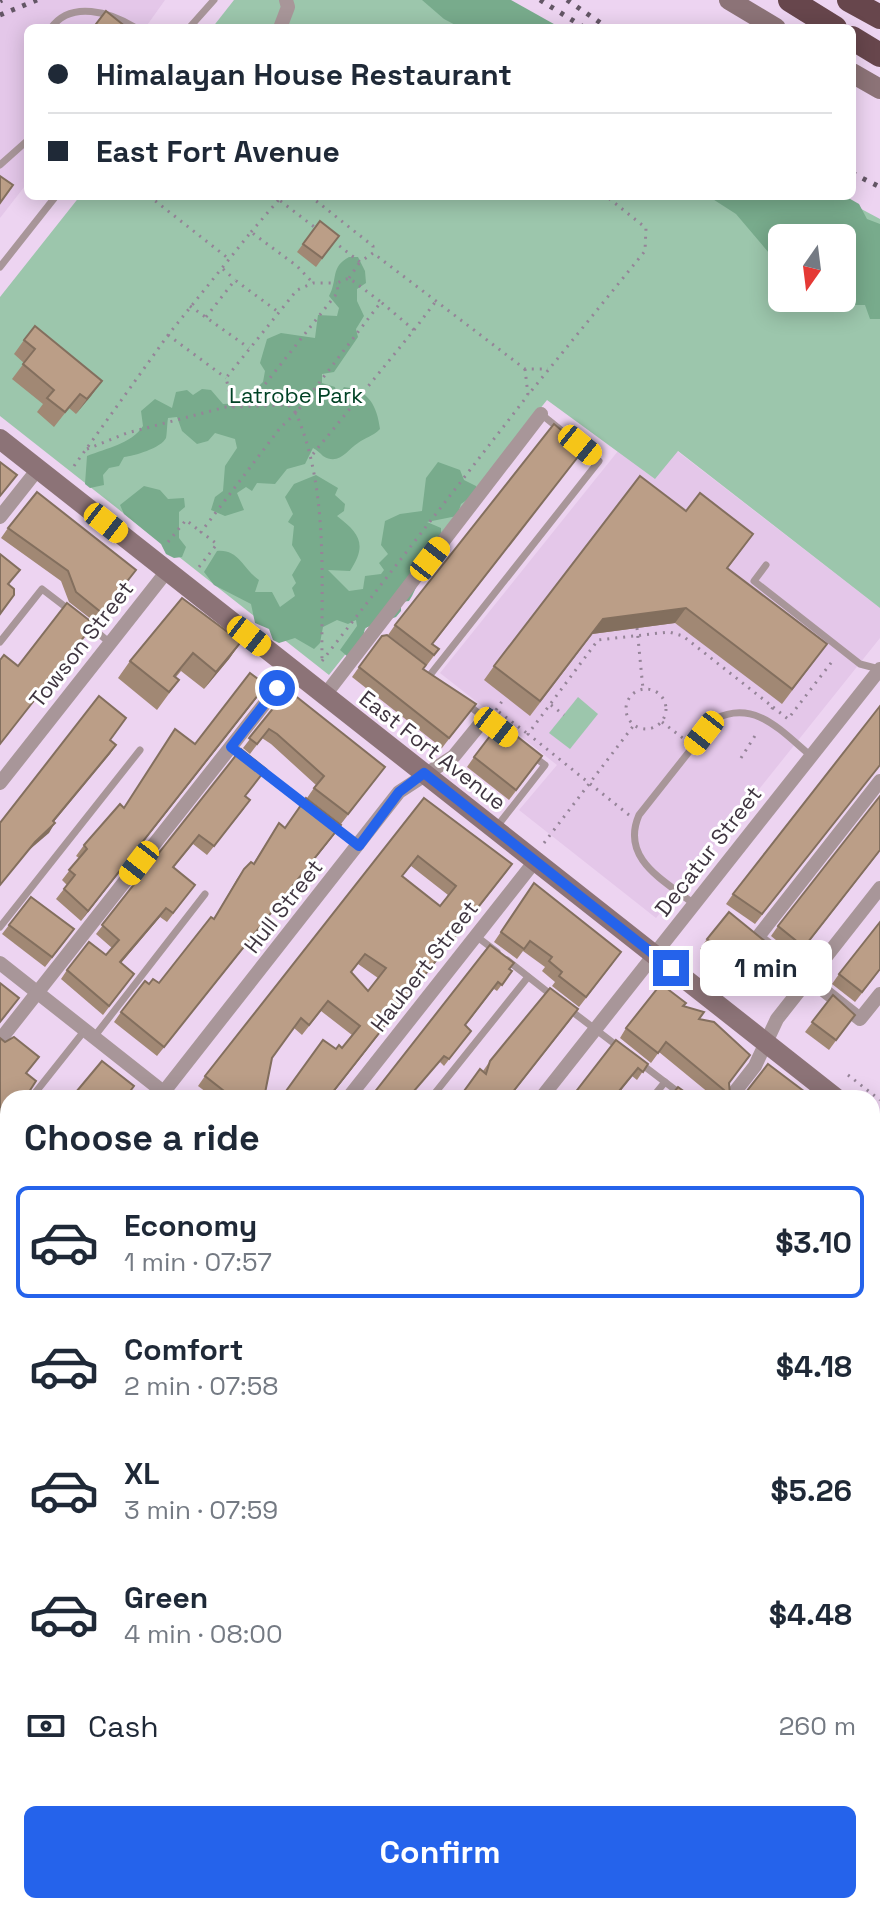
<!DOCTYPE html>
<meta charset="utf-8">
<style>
:root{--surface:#fff;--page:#f6f6f7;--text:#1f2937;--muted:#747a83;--line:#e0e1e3;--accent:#2563eb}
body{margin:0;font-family:"Space Grotesk",sans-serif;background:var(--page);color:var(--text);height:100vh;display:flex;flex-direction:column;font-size:30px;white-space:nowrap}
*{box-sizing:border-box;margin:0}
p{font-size:26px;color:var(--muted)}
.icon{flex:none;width:44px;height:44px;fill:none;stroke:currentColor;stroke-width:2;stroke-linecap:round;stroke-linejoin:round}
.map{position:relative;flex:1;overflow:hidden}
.drawer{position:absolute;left:0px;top:1090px;width:880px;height:824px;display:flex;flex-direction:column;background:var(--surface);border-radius:24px 24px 0 0;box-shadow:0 4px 20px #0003}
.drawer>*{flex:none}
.guide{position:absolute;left:24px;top:24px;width:832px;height:176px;border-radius:12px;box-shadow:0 4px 20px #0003;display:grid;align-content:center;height:176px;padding:0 24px;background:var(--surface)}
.needle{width:52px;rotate:194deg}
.controls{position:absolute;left:768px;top:224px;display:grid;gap:16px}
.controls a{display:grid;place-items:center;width:88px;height:88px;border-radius:12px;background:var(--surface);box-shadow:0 4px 20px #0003;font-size:40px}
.end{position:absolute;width:36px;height:36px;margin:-18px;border:10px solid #2563eb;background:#fff;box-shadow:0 0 0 4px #fff}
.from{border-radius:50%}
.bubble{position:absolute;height:56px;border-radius:12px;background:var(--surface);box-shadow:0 4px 20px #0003;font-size:26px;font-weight:800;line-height:56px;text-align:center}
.car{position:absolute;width:24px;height:48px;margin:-24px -12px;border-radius:10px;box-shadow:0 0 6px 2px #0007;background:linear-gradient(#f5c518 24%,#345 0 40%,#f5c518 0 76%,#345 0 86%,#f5c518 0)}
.guide b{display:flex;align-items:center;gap:28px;height:76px;font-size:30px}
.guide b+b{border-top:2px solid var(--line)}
.guide i{width:20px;height:20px;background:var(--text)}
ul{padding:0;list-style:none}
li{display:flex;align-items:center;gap:24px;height:112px;margin:0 16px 12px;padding:0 8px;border:4px solid transparent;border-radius:12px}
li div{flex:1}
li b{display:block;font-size:30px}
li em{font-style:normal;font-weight:800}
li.active{border-color:var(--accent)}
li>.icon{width:72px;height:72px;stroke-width:1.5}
h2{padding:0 24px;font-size:36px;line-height:96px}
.pay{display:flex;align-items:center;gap:20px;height:88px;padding:0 24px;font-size:30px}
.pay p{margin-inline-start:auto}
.cta{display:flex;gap:16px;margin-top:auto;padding:16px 24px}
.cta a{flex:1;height:92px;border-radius:12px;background:var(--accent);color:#fff;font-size:32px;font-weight:800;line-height:92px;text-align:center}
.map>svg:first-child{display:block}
.built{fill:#e4c7e9}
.green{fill:#9cc6ac;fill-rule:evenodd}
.forest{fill:#78ab8c}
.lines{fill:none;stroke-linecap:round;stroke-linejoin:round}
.path{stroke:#958498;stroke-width:3;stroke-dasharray:2 6;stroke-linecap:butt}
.lane{stroke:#a89699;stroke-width:7}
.street{stroke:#a89699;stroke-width:14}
.secondary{stroke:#8c7377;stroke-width:20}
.highway{stroke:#67464c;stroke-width:24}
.rail{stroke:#635665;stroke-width:5;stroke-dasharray:4 8;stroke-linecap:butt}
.wall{fill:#a18874;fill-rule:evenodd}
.shaded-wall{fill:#836f5e}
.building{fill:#bb9e87;stroke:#836f5e;stroke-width:2;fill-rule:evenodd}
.route{stroke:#2563eb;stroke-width:10}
.labels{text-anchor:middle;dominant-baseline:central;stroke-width:6;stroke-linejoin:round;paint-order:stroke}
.park-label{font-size:22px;fill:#004225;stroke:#fff}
.street-label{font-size:22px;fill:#3f3540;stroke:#fff}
</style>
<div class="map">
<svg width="880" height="1914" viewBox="0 0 880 1914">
<rect width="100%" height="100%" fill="#edd4f1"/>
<g class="built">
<polygon points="0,0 165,0 145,28 28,28 28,182 0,218"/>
<polygon points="618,451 655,478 677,451 880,608 880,638 656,918 519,810 557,765 440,673"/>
<polygon points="872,1680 880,1686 880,1914 428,1914 435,1906 872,1906"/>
</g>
<g class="green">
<polygon points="234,0 478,0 530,28 212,28"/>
<path d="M80,196H837L880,219V608L678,451L655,479L547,400L329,675L0,416V297ZM782,238H842V298H782Z"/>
<polygon points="578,697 598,714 570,749 549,733"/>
<polygon points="872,1164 880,1171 880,1230 872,1240"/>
</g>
<g class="forest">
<polygon points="422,0 511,0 561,28 461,28 444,19"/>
<polygon points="708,196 845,196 859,204 867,219 880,224 880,319 870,319 865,305 852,305 842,295 842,238 782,238 782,254 769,253 736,214"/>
<path d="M349,257H358L365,271L366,283L357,289V301L364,316L356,329L358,337L334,372L322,374V383L335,387L337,397L344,387C369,390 377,406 380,429C372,437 366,437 358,443C347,450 339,466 323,456C320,453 317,450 313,448L305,464L287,469L275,484L257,483L252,491L246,487L237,493L244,510L225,516L211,510L215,497L223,491L225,466L237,448L235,439L215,433L208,441L197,444L182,431L177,417L168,418C167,424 167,434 166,438C161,448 134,456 124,457L119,466L109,468L103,475L104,485L90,488L85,484L87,456C107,448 131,444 143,426L141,411L155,399L172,408L176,392L187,390L193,395L202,389L211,390L223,404L241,403L263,382L265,371L260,363L267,339L281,333L315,338L318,315L337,316L339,308L329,296C338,280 330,267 349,257Z"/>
<path d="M438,462L460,470L464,480L476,486L478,492L461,504L457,516L427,522L441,528V535L412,596L409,601L401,602V611L396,617L365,628L363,638L348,657L340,650L357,626L356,620L348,624L337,620L323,627L320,643L314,649L295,638L279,643L273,640L269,629L255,623L251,604L214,585L204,572L217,551C239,549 243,569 259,580L255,592H272L280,607L295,596L292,588L296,583L292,575L301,560L292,545L294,526L288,522L293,514L285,497L294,484L316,475L338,488L335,495L345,504L344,511L337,516C359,533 368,544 350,571L328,570L349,591L363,589L365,576L381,574L384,570L379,563L388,554L381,545L385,521L400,514L422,511L426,478Z"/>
<polygon points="144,486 160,490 168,499 184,498 185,507 179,512 179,538 186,547 182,557 174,558 166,554 161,544 124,514 120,505"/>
</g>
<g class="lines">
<g class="path">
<polyline points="149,196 229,259"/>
<polyline points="274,196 317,229"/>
<polyline points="310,196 373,246 373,253"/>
<polyline points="251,232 282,196"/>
<polyline points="333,241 360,262 373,253 525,369 548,369"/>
<polyline points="223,269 235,280"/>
<polyline points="349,278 360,262"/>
<polyline points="190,306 249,348"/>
<polyline points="206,317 235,280 277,311"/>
<polyline points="414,330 436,301"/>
<polyline points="168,335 226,378"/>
<polyline points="525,369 528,395 645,251 646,228 606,196"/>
<polyline points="233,407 226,378 297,290 313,283 337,283"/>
<polyline points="87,449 127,433 226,407 233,407 288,405 296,413 381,302 349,278 337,283 338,292 247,407"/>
<polyline points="313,454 414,330 381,302"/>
<polyline points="74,466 168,335 251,232 297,266 313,283"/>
<polyline points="168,542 186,520 201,532"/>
<path d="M199,567L217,544L201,532L280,428L296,413C329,490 321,579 322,661"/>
<polyline points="637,628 643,689"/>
<polyline points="322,661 528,395"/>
<circle cx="646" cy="709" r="20"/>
<polyline points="551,705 564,715"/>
<polyline points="773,707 788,719 834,659"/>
<polyline points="496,710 505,697"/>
<polyline points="499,712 528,734"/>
<polyline points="662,722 684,739"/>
<polyline points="741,758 758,731"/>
<polyline points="629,815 528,734 598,640 669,632 683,636 773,707 771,711"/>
<polyline points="544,843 634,725"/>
<polyline points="848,1075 880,1100"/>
</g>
<g class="lane">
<path d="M51,28C71,0 110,12 136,28"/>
<polyline points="189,28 214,0"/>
<polyline points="0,165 28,140"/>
<polyline points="0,267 56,196"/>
<polyline points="766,565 754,581 860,664 879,669"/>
<polyline points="85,622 110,643"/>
<polyline points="0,642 42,589 72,612"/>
<polyline points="430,675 599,461 541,414"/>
<polyline points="467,704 505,734"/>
<polyline points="256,766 310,808"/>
<polyline points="332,825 357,844"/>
<polyline points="495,829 545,765 533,756"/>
<path d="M694,904C664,880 620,859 639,815L715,719C755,699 781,731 811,756"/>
<polyline points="0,927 140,750"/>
<polyline points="476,936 497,952"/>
<polyline points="507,960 554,997"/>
<polyline points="570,1010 620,1048"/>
<polyline points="94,1037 205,894"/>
<polyline points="640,1063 686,1098"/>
<polyline points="31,1098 85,1030"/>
<polyline points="431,1098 528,977"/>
<polyline points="652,1098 665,1082"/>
<polyline points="0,1137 8,1127"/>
<polyline points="872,1791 880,1781"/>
<polyline points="872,1853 880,1859"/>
<polyline points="522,1914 528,1906"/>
</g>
<g class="street">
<polyline points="280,28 288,7 286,0"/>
<polyline points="0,517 38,469"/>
<polyline points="325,695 541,414"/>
<polyline points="0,783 167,571"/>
<polyline points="757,938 880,781"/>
<polyline points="763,942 860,1019 880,994"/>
<polyline points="0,963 171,1098"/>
<polyline points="0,1040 292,669"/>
<polyline points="159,1098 399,792 454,756 485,718"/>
<polyline points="348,1098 535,861"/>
<polyline points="541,1098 880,669"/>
<polyline points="730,1098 755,1066 777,1019 880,888"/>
<polyline points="0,1298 8,1288"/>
<polyline points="0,1441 8,1447"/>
<polyline points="0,1541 8,1531"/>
<polyline points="872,1649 880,1655"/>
<polyline points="398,1914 405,1906"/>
</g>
<g class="secondary">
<polyline points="729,0 776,28"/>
<polyline points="852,73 880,89"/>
<polyline points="0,439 836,1098"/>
<polyline points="872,1126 880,1132"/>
</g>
<g class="highway">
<polyline points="790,0 835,28"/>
<polyline points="849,0 880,17"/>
<polyline points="852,38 880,55"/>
</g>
<g class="rail">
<polyline points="540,0 585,28"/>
<polyline points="567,0 608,28"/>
<polyline points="0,1 2,0"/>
<polyline points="0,15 37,0"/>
<polyline points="852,173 880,187"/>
<polyline points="802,1906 805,1914"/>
<polyline points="444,1914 451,1906"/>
<polyline points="698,1914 705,1906"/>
</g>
</g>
<g class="wall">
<polygon points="320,221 339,236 316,267 297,252"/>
<polygon points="24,340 102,381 76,414 69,408 54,427 37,412 43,404 12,379 24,363 14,354"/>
<polygon points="584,449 433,644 439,649 427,665 388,635 395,625"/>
<polygon points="686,511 753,534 728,568 816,659 782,704 675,623 592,634 530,716 484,680 494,666"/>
<polygon points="8,528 136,570 96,623 69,602 61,581 1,538"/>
<polygon points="241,642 229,659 204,689 181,671 176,677 179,680 157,710 118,678 130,661"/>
<polygon points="359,667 423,669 476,704 442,748 352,677"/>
<polygon points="288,690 378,776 341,824 307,798 316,785 271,744 262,738 250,754 243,748"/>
<polygon points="259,695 81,921 56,899 67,885 62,880 79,858 76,856 84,845 124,807 195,744"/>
<polygon points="241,749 246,797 244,809 207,855 193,844 174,867 195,885 167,922 160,917 121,963 128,982 103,1015 61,979 67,970 106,955 112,948 96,934"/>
<polygon points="474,757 535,766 509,800 467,767"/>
<polygon points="872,775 755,924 726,904 733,894"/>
<path d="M424,798L512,864L505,874L329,1098H281L336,1049L342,1048L352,1035L321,1011L302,1035L294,1028L272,1058L264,1098H214L198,1086L205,1076ZM411,866L448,895L440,906L402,876ZM358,964L378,978L368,991L351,973Z"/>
<polygon points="279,823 285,828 334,835 157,1056 114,1022 121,1012 149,984 159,983 214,919 237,879 244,869 253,864"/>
<polygon points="880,851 797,957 771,936 778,926"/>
<polygon points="534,883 614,962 579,1007 552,986 555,982 542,971 545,967 523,951 517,959 494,942"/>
<polygon points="9,925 67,939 45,967 2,934"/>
<polygon points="707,939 777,951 750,987 700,949"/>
<polygon points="490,945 512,971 497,991 494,989 465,1026 471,1031 444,1066 440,1062"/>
<polygon points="880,970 855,1002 832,984 839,974"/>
<polygon points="833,995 855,1015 829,1050 805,1032"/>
<polygon points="684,1006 699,1019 729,1083 730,1095 728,1098 715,1098 659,1052 651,1063 620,1038 626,1028"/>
<polygon points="572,1018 509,1098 459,1098 483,1071 490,1061"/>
<polygon points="616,1040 648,1064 637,1080 632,1076 616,1097 571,1098"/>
<polygon points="8,1156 8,1170 2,1165"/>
<polygon points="8,1325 8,1414 0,1408 0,1335"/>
<polygon points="0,1454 8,1461 8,1505 1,1514 0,1513"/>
<polygon points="0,1639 8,1645 8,1906 213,1906 206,1914 0,1914"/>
</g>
<g class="shaded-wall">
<polygon points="102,381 91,396 76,414 87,399"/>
<polygon points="686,608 675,623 592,634 530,716 603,619"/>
<polygon points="241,642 229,659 204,689 216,672"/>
<polygon points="266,685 259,695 81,921 88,911"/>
<polygon points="116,745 110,754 47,830 53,821"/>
<polygon points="55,823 49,833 28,851 0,886 35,842"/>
<polygon points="341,825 334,835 157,1056 164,1047"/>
<polygon points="512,864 329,1098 328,1098"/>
<polygon points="166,908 160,917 114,971 120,962"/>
</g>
<g class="building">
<polygon points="106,11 126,27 125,28 93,28"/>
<polygon points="0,176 13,185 0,203"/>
<polygon points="320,221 339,236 322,258 303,244"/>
<polygon points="35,326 102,381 87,399 80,394 65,412 47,398 54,390 23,364 35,349 24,340"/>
<polygon points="554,424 584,449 432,644 439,649 434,655 395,625"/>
<polygon points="0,462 17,475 0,496"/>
<polygon points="640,476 686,511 700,493 753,534 727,568 827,644 792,689 686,608 603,619 540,701 494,666"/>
<polygon points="37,492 136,570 102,613 76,592 68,571 8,528"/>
<polygon points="0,554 20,570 8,584 14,589 14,595 0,614"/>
<polygon points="182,598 241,642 216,672 193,653 174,676 179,680 169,692 130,661"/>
<polygon points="67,603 94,624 0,744 0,660 4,655 18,666"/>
<polygon points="387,635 426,665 423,669 476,704 449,738 359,667 382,636"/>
<polygon points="250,673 266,685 88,911 64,889 75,875 69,870 87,849 84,845 120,804 124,808 175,729 195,744"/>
<polygon points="288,690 385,767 348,814 314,788 324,776 277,734 269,729 257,744 249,738"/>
<polygon points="99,696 126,718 110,740 116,745 53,821 55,823 35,842 0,885 0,823"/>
<polygon points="880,706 880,765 762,914 733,894"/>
<polygon points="500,723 542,756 516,790 474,757"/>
<polygon points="241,749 266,769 245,796 250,800 214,846 199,835 173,867 195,885 173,913 166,908 120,962 134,974 109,1006 67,970 89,942 106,955 119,940 102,925"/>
<polygon points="880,796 880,850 804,947 778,926"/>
<polygon points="306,798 341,825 164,1047 121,1012 145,981 149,984 153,979 159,983 211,917 214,919 244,869 251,862 254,864 279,823 285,828"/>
<path d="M424,798L512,864L328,1098H281L323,1040L336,1049L339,1045L342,1048L360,1026L328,1001L309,1025L301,1018L272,1058L264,1098H233L205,1076ZM418,856L456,886L440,906L402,876ZM365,954L386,968L368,991L351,972Z"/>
<polygon points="534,883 621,952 586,997 559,976 562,972 549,961 552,957 530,941 524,949 501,932"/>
<polygon points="31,897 74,929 52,957 9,925"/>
<polygon points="729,912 777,951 757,977 707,939"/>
<polygon points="880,922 880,969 862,992 839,974"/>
<polygon points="490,945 514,963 509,969 512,971 502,985 498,982 465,1025 471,1031 449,1059 444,1056 408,1098 370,1098"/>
<polygon points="0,983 19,998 0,1022"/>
<polygon points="661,984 686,1003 683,1006 704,1012 699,1019 714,1022 750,1055 729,1083 730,1095 666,1042 658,1053 626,1028"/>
<polygon points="550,988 578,1009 508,1098 459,1098 480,1069 486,1074 490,1061"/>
<polygon points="833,995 855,1015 836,1040 812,1022"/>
<polygon points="14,1037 39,1057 26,1073 36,1081 25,1098 8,1098 8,1108 0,1119 0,1038 5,1042"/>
<polygon points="616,1040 648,1064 643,1072 638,1068 615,1096 617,1098 571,1098"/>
<polygon points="102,1061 134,1086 125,1098 71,1098"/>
<polygon points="768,1064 813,1098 739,1098 734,1094 746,1092"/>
<polygon points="678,1087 693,1098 669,1098"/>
<polygon points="8,1179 8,1246 0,1256 0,1189"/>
<polygon points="8,1325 8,1398 0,1392 0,1335"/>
<polygon points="0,1454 8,1461 8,1504 0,1497"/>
<polygon points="0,1639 8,1645 8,1903 0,1897"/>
<polygon points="872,1660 880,1666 880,1725 872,1735"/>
<polygon points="12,1906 211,1906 205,1914 23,1914"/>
<polygon points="547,1906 646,1906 657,1914 541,1914"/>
</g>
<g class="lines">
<polyline class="route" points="277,688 231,747 359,846 399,792 424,773 671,968"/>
</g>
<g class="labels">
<g class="park-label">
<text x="296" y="395">Latrobe Park</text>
</g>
<g class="street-label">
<text transform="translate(81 644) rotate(-52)">Towson Street</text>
<text transform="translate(433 750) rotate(38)">East Fort Avenue</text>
<text transform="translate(708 851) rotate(-52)">Decatur Street</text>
<text transform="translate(283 906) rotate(-52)">Hull Street</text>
<text transform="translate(424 966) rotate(-52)">Haubert Street</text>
</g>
</g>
</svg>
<div class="controls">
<a><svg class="needle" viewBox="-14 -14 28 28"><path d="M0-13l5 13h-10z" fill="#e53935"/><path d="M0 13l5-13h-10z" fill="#747a83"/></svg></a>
</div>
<i class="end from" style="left:277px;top:688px"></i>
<i class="end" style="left:671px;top:968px"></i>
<div class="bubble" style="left:700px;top:940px;width:132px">1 min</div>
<i class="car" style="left:580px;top:445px;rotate:129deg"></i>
<i class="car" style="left:106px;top:523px;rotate:128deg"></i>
<i class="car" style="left:430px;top:559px;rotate:38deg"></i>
<i class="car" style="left:249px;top:636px;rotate:128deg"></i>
<i class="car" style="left:496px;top:727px;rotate:128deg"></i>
<i class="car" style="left:704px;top:733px;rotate:218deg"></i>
<i class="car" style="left:139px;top:863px;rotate:218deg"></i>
<div class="guide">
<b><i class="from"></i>Himalayan House Restaurant</b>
<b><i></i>East Fort Avenue</b>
</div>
<section class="drawer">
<h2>Choose a ride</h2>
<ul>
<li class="active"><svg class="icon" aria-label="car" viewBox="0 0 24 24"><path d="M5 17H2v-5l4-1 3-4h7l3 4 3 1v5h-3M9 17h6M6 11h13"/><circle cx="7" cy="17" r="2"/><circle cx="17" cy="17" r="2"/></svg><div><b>Economy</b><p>1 min · 07:57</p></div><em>$3.10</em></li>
<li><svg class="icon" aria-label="car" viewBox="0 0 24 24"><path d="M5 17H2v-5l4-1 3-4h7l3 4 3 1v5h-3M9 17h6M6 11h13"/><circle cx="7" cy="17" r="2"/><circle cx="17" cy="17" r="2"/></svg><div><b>Comfort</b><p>2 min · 07:58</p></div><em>$4.18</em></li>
<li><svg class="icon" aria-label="car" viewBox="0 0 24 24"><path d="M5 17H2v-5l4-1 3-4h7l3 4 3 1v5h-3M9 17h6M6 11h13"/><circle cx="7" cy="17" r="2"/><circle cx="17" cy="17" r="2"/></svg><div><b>XL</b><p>3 min · 07:59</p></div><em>$5.26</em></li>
<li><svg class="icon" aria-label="car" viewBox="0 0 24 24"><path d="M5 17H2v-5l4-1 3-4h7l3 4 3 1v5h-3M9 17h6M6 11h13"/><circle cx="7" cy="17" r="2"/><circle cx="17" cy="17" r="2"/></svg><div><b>Green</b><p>4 min · 08:00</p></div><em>$4.48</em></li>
</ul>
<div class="pay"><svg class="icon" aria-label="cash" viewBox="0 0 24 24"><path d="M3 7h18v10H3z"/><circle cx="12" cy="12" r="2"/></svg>Cash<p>260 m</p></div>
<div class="cta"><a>Confirm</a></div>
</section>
</div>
